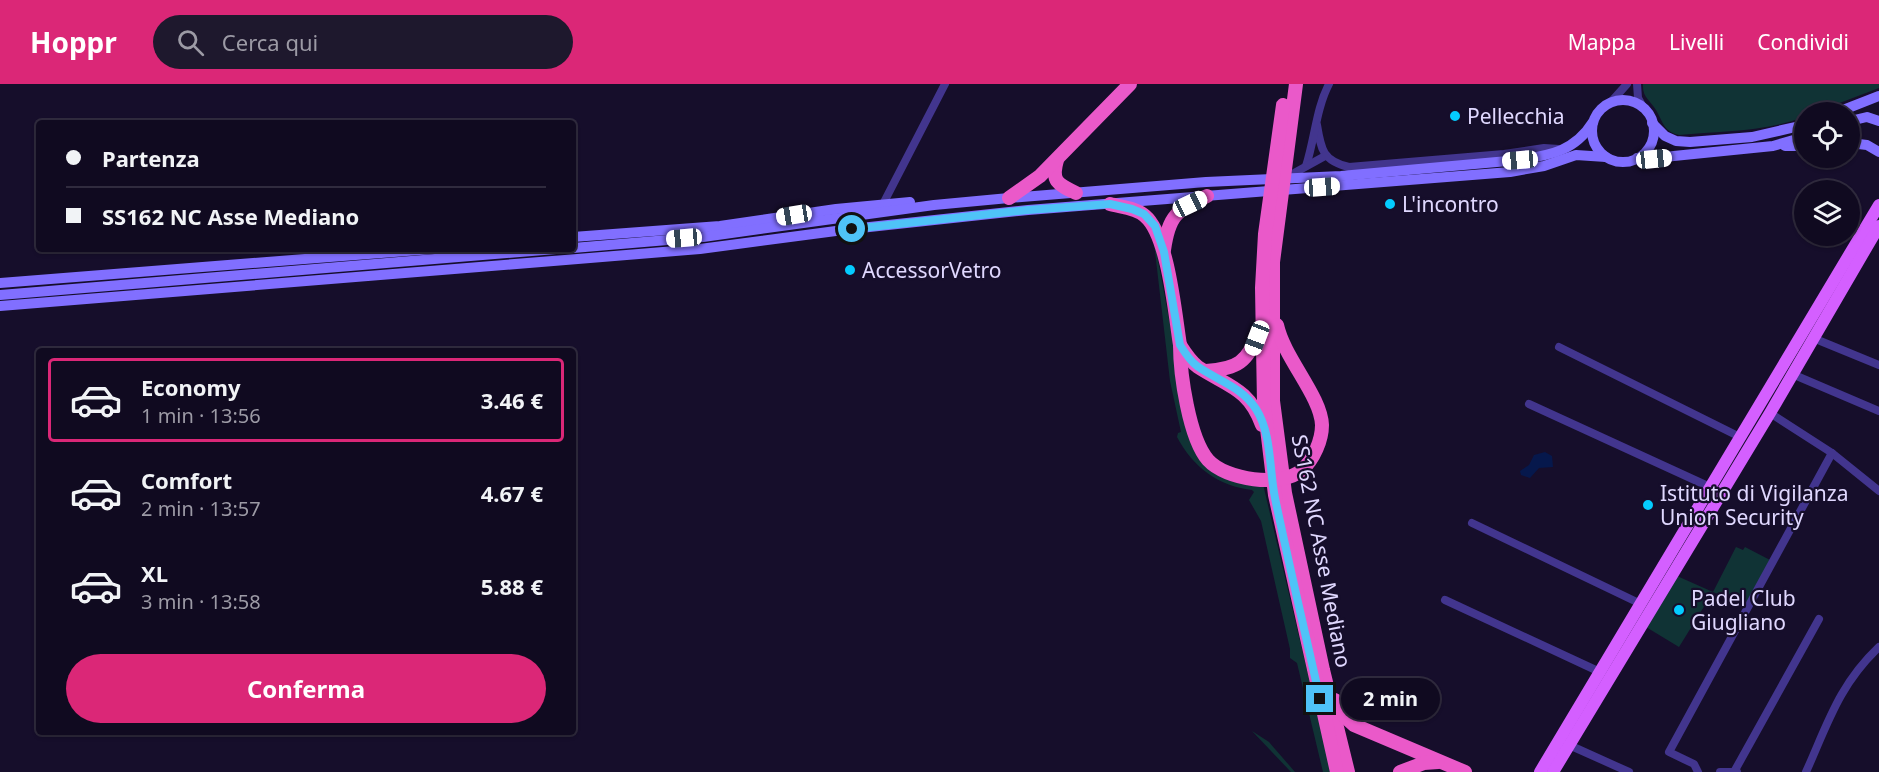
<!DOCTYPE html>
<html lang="it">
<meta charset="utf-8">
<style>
:root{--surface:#100a20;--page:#1e182d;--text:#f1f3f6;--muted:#9c9aa5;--line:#302b3e;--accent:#db2777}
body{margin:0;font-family:"Noto Sans",sans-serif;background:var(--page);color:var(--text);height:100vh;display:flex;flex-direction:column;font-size:22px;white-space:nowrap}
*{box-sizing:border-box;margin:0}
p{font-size:20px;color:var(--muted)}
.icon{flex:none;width:33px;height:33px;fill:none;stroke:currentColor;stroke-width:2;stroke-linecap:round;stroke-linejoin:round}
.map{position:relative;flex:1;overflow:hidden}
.drawer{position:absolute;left:36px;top:264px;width:540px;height:387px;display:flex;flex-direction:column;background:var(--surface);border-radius:6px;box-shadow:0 2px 4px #0004,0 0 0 2px var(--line)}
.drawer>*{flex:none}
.top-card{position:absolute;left:36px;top:36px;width:540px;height:132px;border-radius:6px;box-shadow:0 2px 4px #0004,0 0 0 2px var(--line);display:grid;align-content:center;height:132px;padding:0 30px;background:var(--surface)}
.buttons{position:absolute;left:1794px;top:18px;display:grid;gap:12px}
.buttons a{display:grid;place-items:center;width:66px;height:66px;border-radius:50%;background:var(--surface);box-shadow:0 2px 4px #0004,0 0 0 2px var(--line);font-size:30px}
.end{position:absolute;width:27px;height:27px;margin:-14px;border:8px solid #4fc3f7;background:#111;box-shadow:0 0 0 3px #111}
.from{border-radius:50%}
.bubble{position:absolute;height:42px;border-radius:21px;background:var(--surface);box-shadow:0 2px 4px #0004,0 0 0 2px var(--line);font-size:20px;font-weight:700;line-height:42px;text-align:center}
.car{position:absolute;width:18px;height:36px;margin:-18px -9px;border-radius:8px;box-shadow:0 0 4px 2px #0007;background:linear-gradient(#fff 24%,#345 0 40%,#fff 0 76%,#345 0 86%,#fff 0)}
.top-card b{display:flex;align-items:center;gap:21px;height:57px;font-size:22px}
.top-card b+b{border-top:2px solid var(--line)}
.top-card i{width:15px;height:15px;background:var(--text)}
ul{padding:10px 0 0;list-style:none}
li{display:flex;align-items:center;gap:18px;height:84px;margin:0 12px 9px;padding:0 18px;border:3px solid transparent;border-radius:6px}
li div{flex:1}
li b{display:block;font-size:22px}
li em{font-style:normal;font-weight:700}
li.on{border-color:var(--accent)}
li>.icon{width:54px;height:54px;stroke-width:1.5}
.primary-button{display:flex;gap:12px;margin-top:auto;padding:12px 30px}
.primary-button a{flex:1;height:69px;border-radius:36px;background:var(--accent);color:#fff;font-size:24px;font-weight:700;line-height:69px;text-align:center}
header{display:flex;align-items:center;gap:36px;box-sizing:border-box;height:84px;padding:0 30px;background:var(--accent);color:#fff}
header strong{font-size:28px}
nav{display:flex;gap:33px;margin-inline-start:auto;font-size:21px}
.search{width:420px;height:54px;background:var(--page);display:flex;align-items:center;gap:15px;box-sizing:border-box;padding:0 21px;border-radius:33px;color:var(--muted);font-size:22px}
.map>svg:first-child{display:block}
.green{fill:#103335}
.water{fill:#06184c}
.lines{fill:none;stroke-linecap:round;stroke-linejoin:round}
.minor{stroke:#42358e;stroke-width:8}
.secondary{stroke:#816fff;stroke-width:10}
.primary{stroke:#d45fff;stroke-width:12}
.trunk{stroke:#ea59c9;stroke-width:14}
.route{stroke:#4fc3f7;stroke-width:8}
.poi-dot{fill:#04ccff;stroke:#160e2b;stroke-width:2}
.labels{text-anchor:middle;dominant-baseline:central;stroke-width:4.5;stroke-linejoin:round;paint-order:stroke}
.poi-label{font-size:21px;fill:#e0d8ff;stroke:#160e2b;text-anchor:start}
.street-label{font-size:21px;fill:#e0d8ff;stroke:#160e2b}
</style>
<header>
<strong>Hoppr</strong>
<div class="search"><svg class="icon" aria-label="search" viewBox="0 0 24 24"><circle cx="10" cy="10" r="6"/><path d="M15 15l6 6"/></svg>Cerca qui</div>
<nav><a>Mappa</a><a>Livelli</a><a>Condividi</a></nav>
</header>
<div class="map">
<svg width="1879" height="688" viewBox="0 0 1879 688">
<rect width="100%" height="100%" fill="#160e2b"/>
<g class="green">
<path d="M1643,0H1879V4L1816,28H1804V33C1765,48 1720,47 1679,51C1664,48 1663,38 1656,26C1650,16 1642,13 1643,0Z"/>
<path d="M1153,150L1176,272L1202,372L1263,400L1331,688H1323L1297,579L1290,574V565L1261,437L1249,416L1254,408L1252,406C1218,402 1193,383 1177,353L1178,349L1181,348L1170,297Z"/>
<polygon points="1736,463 1743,466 1745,463 1772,477 1747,522 1713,508 1679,563 1646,543 1677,492 1713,508"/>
<polygon points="1252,647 1269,658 1295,688 1291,688"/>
</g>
<polygon class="water" points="1545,368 1552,372 1553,383 1539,384 1530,394 1521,391 1520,387 1529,381 1534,371"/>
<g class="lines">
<g class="minor">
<polyline points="1637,0 1638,14 1643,23"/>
<polyline points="1611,18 1627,0"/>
<path d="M1317,41C1321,66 1323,77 1349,83L1504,70L1544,64L1559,65"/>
<path d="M1306,82C1315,54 1316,25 1329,0"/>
<polyline points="1287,93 1325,72"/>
<polyline points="883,120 945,0"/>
<polyline points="1813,254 1879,281"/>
<polyline points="1559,263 1740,353"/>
<polyline points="1792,290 1879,327"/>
<polyline points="1529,320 1710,403"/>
<polyline points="1770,329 1832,369 1879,407"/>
<polyline points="1472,439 1641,520"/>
<polyline points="1445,516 1600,588"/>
<polyline points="1569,661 1629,688"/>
<polyline points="1698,688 1694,680 1669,668 1832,369"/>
<polyline points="1720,688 1737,688"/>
<polyline points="1734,688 1819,535"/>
<path d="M1806,688C1828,639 1839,601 1879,563"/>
</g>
<g class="secondary">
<circle cx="1623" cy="47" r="31"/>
<polyline points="1838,28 1879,12"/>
<polyline points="1850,37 1867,33 1879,37"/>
<polyline points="1652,39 1665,52 1676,57 1690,58 1752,53 1804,41"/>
<polyline points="1850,59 1867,61 1879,68"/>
<polyline points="1785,62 1804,62"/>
<polyline points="1637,74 1654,74 1773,62 1804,53"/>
<polyline points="573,153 720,142 836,125 910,118"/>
<path d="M573,164L703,153L934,121L1009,114L1206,98L1341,92L1519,76C1551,71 1575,67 1593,38"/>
<polyline points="0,199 432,165"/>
<polyline points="0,211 556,165"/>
<polyline points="0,222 700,165 851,145 1028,126 1510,88 1544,82 1576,71 1606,73"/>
</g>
<g class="primary">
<polyline points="1540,688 1879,121"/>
<polyline points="1553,688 1770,329 1879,142"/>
</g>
<g class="trunk">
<polyline points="1296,0 1273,178 1273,317 1285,409 1323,586 1348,688"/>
<polyline points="1283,21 1265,150 1262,204 1264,320 1275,411 1337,688"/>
<path d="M1057,76C1051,97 1057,100 1076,109"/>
<polyline points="1009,114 1040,92 1130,0"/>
<path d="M1110,120C1121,123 1137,124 1145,132C1168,151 1175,230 1180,261C1180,290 1189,354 1208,376C1226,396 1281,404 1302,386C1314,375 1322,356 1322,341C1321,312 1284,274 1277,241"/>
<path d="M1164,166C1169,131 1176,127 1207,112"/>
<path d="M1180,261C1185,269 1190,277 1198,283C1227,302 1249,304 1262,341"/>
<path d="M1206,287C1237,285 1248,278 1258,249"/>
<polyline points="1335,616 1345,633 1354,641 1465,688"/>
<polyline points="1400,688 1424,679 1438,678"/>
</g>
</g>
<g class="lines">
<path class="route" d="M852,145L1028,126L1110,120L1132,125L1144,130L1155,142L1164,168L1180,261C1185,269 1190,277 1197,282C1218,297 1241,302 1256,325C1272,350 1269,385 1275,414C1289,481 1305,548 1320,615"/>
</g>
<g class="poi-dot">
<circle cx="1455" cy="32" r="6"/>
<circle cx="1390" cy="120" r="6"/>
<circle cx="850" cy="186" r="6"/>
<circle cx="1648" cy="421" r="6"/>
<circle cx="1679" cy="526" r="6"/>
</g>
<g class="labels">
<g class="poi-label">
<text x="1467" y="32">Pellecchia</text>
<text x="1402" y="120">L'incontro</text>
<text x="862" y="186">AccessorVetro</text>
<text x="1660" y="409">Istituto di Vigilanza<tspan x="1660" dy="24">Union Security</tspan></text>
<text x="1691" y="514">Padel Club<tspan x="1691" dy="24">Giugliano</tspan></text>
</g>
<g class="street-label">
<text transform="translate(1322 467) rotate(79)">SS162 NC Asse Mediano</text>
</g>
</g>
</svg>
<div class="buttons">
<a><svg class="icon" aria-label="locate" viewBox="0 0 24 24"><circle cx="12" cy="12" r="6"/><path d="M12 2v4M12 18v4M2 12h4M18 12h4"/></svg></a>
<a><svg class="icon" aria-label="layers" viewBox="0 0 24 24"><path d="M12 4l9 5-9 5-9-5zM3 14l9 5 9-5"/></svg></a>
</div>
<i class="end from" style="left:852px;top:145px"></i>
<i class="end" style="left:1320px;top:615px"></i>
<div class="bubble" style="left:1341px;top:594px;width:99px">2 min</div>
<i class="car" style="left:1654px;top:75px;rotate:84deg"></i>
<i class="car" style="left:1520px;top:76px;rotate:265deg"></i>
<i class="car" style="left:1322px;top:103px;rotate:86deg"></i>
<i class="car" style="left:1190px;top:120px;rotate:65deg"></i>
<i class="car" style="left:794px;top:131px;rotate:261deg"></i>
<i class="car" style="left:684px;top:154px;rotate:265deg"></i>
<i class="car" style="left:1257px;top:254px;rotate:201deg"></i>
<div class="top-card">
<b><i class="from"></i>Partenza</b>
<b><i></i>SS162 NC Asse Mediano</b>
</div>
<section class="drawer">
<ul>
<li class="on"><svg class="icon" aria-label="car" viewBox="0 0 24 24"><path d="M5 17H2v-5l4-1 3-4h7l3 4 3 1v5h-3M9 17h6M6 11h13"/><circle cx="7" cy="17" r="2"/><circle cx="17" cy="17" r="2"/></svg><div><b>Economy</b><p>1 min · 13:56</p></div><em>3.46 €</em></li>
<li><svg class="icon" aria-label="car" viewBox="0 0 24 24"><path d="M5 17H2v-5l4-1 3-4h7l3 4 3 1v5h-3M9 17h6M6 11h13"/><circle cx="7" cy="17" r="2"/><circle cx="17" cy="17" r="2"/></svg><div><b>Comfort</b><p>2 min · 13:57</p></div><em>4.67 €</em></li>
<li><svg class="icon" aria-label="car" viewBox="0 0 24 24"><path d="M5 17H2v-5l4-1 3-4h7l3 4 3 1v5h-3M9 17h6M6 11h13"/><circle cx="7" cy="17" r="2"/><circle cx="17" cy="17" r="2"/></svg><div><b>XL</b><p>3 min · 13:58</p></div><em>5.88 €</em></li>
</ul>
<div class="primary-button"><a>Conferma</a></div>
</section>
</div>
